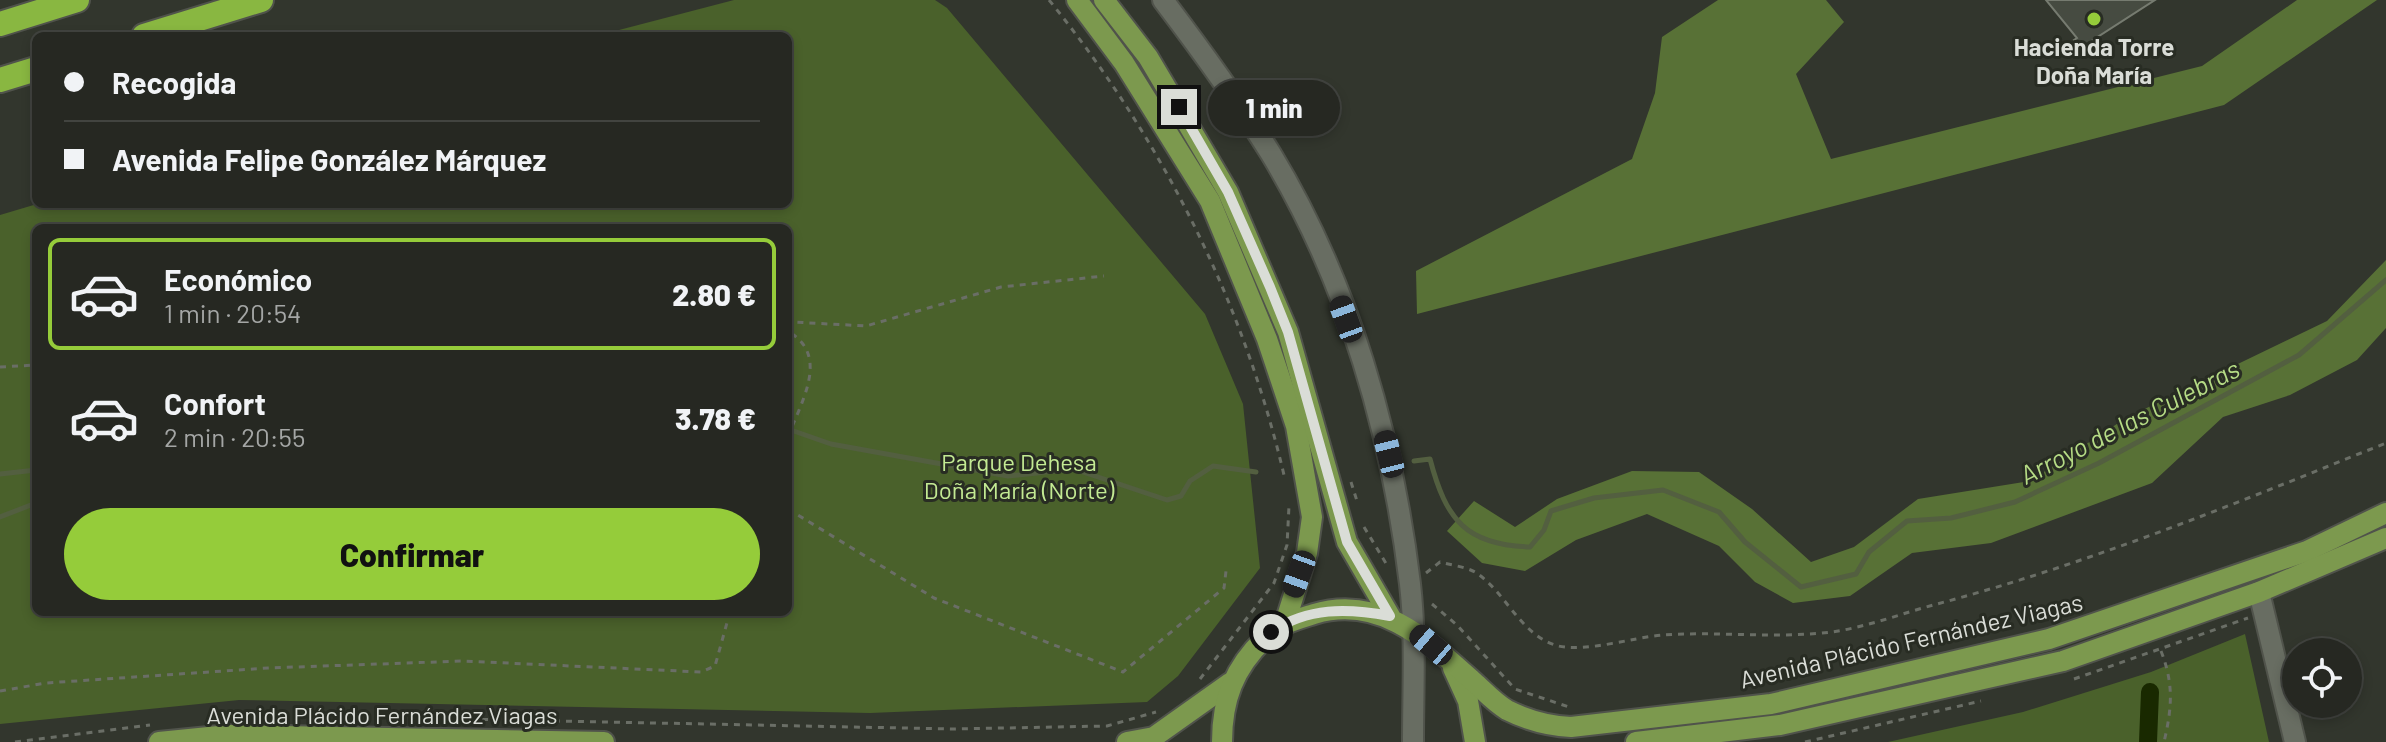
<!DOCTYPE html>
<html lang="es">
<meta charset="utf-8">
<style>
:root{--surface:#262822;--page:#2e302a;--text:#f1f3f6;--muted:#a4a6a5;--line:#424440;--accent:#95cc3a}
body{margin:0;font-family:Barlow,sans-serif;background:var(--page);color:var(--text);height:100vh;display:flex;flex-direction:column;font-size:30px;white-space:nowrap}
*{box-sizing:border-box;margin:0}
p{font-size:26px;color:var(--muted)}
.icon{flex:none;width:44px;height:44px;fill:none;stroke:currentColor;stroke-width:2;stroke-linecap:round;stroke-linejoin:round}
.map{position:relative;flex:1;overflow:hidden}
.sheet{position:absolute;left:32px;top:224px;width:760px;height:392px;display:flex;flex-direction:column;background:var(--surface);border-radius:12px;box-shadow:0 4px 12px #0003,0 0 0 2px var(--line)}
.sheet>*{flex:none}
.banner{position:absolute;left:32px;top:32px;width:760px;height:176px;border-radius:12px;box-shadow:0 4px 12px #0003,0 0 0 2px var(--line);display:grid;align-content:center;height:176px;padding:0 32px;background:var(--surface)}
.fabs{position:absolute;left:2282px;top:638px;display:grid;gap:16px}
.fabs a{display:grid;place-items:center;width:80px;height:80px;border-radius:50%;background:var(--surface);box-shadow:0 4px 12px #0003,0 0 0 2px var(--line);font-size:40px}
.end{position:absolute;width:36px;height:36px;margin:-18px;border:10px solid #daddd7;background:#111;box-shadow:0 0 0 4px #111}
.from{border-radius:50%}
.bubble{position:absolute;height:56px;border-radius:28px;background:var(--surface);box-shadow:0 4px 12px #0003,0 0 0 2px var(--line);font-size:26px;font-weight:800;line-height:56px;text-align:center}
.car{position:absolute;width:24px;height:48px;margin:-24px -12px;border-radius:10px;box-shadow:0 0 6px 2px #0007;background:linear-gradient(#222 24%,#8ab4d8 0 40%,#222 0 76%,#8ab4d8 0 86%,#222 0)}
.banner b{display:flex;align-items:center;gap:28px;height:76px;font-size:30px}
.banner b+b{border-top:2px solid var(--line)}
.banner i{width:20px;height:20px;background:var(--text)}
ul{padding:14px 0 0;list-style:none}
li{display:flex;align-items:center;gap:24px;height:112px;margin:0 16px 12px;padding:0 16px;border:4px solid transparent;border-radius:12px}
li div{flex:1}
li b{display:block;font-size:30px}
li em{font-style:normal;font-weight:800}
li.selected{border-color:var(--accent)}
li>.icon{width:72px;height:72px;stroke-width:1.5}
.action{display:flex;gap:16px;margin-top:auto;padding:16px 32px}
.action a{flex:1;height:92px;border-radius:48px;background:var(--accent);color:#111;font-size:32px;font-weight:800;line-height:92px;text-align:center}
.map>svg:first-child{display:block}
.green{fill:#4a612b;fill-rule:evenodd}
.forest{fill:#587136}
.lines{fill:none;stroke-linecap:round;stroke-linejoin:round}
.stream{stroke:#535f40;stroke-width:5}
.canal{stroke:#192900;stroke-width:18}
.building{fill:#464b41;stroke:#767b70;stroke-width:2}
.minor-casing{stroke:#50534b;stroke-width:24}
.major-casing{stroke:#50534b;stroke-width:24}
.highway-casing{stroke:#50534b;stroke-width:28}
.path{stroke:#6a6e66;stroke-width:3;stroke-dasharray:6 6;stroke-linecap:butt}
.minor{stroke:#686d62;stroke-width:20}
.major{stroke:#7c994e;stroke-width:20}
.highway{stroke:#89b741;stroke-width:24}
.route{stroke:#daddd7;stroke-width:10}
.poi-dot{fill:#95cc3a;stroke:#282c23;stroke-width:3}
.labels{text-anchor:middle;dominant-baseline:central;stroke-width:6;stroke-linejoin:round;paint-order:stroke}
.poi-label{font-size:24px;font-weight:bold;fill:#daddd7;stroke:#282c23}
.park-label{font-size:24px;fill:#c3ea93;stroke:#282c23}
.street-label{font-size:24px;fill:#daddd7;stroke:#282c23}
.water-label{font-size:26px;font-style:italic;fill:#b5db85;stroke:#282c23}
</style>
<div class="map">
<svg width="2386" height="742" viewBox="0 0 2386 742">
<rect width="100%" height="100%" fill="#32362d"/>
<g class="green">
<path d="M734,0H935L947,8L1205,314L1243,404L1260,568L1178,676L1147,702L870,713L239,700L0,724V215L37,204H788V36H596ZM36,228H788V612H36Z"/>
<polygon points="2245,634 2269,742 1888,742 2023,712 2151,672"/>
</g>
<g class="forest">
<polygon points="1718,0 1826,0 1844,22 1796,74 1831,159 2202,66 2297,0 2377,0 2224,105 1417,314 1416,271 1632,159 1655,93 1662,37"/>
<polygon points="2386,260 2386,328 2357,360 2290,395 2223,417 2152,483 1991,543 1912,553 1850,596 1793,603 1755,582 1719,546 1647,514 1576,540 1525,571 1482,563 1447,531 1474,501 1515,527 1557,499 1632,471 1699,472 1752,509 1811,562 1854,547 1918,499 2030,481 2126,418 2327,321"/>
</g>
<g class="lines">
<g class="stream">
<polyline points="788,429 831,444 1008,476 1074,469 1167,500 1181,496 1190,481 1213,466 1256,472"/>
<path d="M1414,461L1430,459C1446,520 1466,545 1530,547L1544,530L1551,511L1594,498L1663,490L1719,512L1745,542L1801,587L1856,574L1869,552L1907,521L1951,518L2015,502L2099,463L2299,355L2386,280"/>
<polyline points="0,474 36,470"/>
<polyline points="0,517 36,503"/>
</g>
<polyline class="canal" points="2148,742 2150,692"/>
</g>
<polygon class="building" points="2046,0 2155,0 2093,40 2095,42 2082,51 2074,40 2077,38"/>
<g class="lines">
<g class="minor-casing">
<g id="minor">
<path d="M1163,0C1201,50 1238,101 1271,154C1349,283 1392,435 1410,584C1416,636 1413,690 1413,742"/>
<polyline points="2259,592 2295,742"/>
</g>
</g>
<g class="major-casing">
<g id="major">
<polyline points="1077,0 1124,63 1210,201 1267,339 1296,426 1312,517 1307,553 1285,623"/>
<polyline points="1104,0 1148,57 1228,192 1288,332 1347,542 1390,616"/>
<polyline points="1453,668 1468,701 1475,742"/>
<polyline points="159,742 229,735 604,742"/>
<polyline points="1127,742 1154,737 1230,683"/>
<path d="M1222,742C1222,699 1234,668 1265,638C1279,624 1295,620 1314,614C1381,594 1428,641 1474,682C1484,691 1495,703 1507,710C1527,720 1549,726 1571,727L1771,704L2049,639L2307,551L2386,513"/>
<polyline points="1636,742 1780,725 2063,661 2259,592 2386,538"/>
</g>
</g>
<g class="highway-casing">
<g id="highway">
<polyline points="0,24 77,0"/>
<polyline points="144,36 261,0"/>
<polyline points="0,80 36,69"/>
</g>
</g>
<g class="path">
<path d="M1049,0C1162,139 1243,301 1284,475"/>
<polyline points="0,367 36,365"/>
<path d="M788,437C801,402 829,358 791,333L789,326L793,322L866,326L1001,287L1104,276"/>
<polyline points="1351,482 1357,501"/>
<polyline points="788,509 934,598 1123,672 1224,588 1226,571"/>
<polyline points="1364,527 1387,565"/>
<path d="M1426,573L1440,562C1451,565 1466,567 1475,572C1505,591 1519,633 1555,645C1582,654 1634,637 1663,635C1719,631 1775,639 1832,632C1867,627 1903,613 1937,604C2091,563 2239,502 2386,443"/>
<polyline points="1432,604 1457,625 1515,689 1569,707"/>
<path d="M2161,651C2174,684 2172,708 2164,742"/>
<polyline points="1200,679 1274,583 1287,545 1289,506"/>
<polyline points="2074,679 2248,618"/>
<polyline points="0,691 46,683 268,668 463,661 701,672 715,666 730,612"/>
<polyline points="458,719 952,729 1107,726 1156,712"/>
<polyline points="15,742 150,725"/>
<polyline points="1805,742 1981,701"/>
</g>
<use href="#minor" class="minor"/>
<use href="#major" class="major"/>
<use href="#highway" class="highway"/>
</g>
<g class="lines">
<path class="route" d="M1179,107L1228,192L1270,287L1288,332L1347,542L1390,616C1347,608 1308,607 1271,632"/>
</g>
<circle class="poi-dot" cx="2094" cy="19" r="8"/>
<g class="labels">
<g class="poi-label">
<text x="2094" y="46">Hacienda Torre<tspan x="2094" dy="28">Doña María</tspan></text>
</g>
<g class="park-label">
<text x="1019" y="461">Parque Dehesa<tspan x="1019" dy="28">Doña María (Norte)</tspan></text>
</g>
<g class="street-label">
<text transform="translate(1911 640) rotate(-13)">Avenida Plácido Fernández Viagas</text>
<text x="382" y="714">Avenida Plácido Fernández Viagas</text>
</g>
<g class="water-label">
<text transform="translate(2129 421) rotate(-27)">Arroyo de las Culebras</text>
</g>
</g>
</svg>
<div class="fabs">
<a><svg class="icon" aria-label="locate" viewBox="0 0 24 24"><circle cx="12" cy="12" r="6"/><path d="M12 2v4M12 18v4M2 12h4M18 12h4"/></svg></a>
</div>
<i class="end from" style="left:1271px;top:632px"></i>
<i class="end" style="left:1179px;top:107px"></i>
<div class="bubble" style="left:1208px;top:80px;width:132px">1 min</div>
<i class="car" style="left:1346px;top:319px;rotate:340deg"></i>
<i class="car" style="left:1389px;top:454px;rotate:346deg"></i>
<i class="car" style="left:1299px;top:574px;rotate:200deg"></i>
<i class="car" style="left:1431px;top:645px;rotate:310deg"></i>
<div class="banner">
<b><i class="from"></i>Recogida</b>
<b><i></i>Avenida Felipe González Márquez</b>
</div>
<section class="sheet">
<ul>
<li class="selected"><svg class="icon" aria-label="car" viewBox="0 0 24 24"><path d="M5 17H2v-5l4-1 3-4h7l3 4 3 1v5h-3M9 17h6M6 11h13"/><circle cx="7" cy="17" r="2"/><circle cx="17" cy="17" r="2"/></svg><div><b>Económico</b><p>1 min · 20:54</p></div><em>2.80 €</em></li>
<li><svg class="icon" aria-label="car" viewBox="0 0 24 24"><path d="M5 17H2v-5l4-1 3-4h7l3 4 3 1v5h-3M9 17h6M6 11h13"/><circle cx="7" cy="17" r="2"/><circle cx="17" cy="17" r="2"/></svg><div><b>Confort</b><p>2 min · 20:55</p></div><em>3.78 €</em></li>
</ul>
<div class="action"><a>Confirmar</a></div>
</section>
</div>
